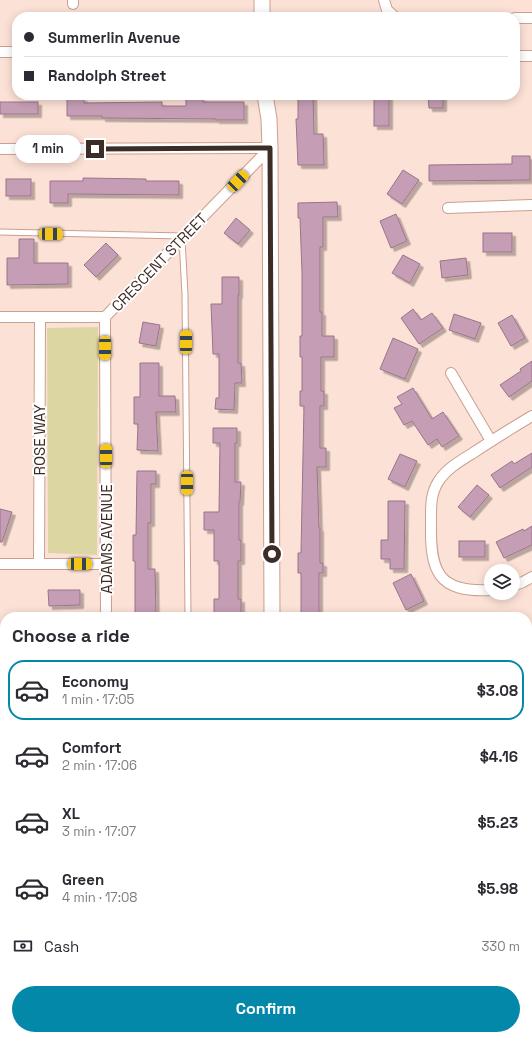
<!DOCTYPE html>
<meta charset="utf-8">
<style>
:root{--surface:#fff;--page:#f2f2f3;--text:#2b2b33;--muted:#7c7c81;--line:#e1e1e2;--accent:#0488aa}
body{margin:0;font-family:"Space Grotesk",sans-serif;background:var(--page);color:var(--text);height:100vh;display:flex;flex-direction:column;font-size:15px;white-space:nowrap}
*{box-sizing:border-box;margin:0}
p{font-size:13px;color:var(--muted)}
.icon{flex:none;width:22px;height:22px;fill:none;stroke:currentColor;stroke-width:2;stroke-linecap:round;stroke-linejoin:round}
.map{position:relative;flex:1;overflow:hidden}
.side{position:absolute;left:0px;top:612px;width:532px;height:428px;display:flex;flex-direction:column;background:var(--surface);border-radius:16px 16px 0 0;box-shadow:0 2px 10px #0003}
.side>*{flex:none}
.banner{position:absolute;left:12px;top:12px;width:508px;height:88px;border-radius:16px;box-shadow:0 2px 10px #0003;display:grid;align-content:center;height:88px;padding:0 12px;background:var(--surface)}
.tools{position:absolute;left:484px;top:564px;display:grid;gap:8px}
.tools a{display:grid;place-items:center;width:36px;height:36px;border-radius:50%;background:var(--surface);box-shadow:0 2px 10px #0003;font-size:20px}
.end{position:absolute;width:18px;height:18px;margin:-9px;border:5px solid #3e2d26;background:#fff;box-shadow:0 0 0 2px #fff}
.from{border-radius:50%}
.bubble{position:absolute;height:28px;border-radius:14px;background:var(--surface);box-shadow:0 2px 10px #0003;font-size:13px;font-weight:600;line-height:28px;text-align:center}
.car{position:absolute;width:12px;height:24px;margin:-12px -6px;border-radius:5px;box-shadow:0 0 3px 1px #0007;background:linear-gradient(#f5c518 24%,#345 0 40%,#f5c518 0 76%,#345 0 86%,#f5c518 0)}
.banner b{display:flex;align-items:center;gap:14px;height:38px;font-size:15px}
.banner b+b{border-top:1px solid var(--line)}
.banner i{width:10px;height:10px;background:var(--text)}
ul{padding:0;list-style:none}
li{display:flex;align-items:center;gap:12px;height:60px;margin:0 8px 6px;padding:0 4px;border:2px solid transparent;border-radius:16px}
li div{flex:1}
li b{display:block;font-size:15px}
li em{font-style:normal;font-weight:600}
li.active{border-color:var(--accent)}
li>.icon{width:36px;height:36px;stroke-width:1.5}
h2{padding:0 12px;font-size:18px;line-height:48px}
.pay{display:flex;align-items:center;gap:10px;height:44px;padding:0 12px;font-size:15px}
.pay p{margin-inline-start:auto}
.action{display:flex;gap:8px;margin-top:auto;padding:8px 12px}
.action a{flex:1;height:46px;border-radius:24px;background:var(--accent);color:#fff;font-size:16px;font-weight:600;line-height:46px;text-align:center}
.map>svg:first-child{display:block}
.green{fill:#dcd7a2}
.building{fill:#c59db4;stroke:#9a748a;filter:url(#shadow)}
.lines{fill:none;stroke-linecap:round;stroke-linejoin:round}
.lane-casing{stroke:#caa08f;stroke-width:7}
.street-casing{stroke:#caa08f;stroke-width:12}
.secondary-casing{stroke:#caa08f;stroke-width:17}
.lane{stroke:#fff;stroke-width:5}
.street{stroke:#fff;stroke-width:10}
.secondary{stroke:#fff;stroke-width:15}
.route{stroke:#3e2d26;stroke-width:5}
.labels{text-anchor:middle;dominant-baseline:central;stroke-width:4;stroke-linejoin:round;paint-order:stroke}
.street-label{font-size:15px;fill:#3e2d26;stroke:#fff}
</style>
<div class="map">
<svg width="532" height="1040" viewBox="0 0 532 1040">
<defs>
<filter id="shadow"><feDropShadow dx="3.5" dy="3.5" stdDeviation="0" flood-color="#0004"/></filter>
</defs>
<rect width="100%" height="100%" fill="#fce1d6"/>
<polygon class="green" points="98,327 97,555 48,553 47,328"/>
<g class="building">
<polygon points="298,95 313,95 314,134 323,134 324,165 298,165 296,119 298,119"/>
<rect x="374" y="95" width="15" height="31"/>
<polygon points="428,95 443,95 443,108 429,108"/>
<polygon points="186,97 203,98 203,102 244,102 244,120 216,120 216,119 102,118 102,116 67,116 67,98 84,98 84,103 162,102 162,106 186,106"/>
<rect x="0" y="102" width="38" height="12"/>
<polygon points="512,156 530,156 530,180 429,181 429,165 512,164"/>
<polygon points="403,170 419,180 402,204 387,194"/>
<polygon points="83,178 146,179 146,181 179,181 179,195 68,194 68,203 50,203 50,181 83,181"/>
<rect x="6" y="179" width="25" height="17"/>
<polygon points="337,202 338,217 323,217 323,247 320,247 320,312 322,312 322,336 334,336 334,357 321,357 321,391 324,391 324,406 320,406 320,448 326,448 326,467 317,467 319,528 320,528 320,563 323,563 323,573 319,573 319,617 301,617 301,573 298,573 298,553 301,553 304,406 300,406 300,391 302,391 302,357 300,357 300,336 302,336 302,273 300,218 298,218 298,203"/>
<polygon points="396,214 407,241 391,248 380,221"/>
<polygon points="236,218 250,230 238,244 224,233"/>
<rect x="483" y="233" width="29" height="19"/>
<polygon points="19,239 34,239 34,263 68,263 68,284 7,285 7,258 19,258"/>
<polygon points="106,243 118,255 96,277 84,265"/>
<polygon points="403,255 420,264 410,283 392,273"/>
<polygon points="466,258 468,275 442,278 440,261"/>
<polygon points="222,277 239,277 239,295 238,295 238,363 241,363 242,383 235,383 234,410 215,409 216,398 219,398 219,354 213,354 211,304 222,304"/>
<polygon points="413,309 421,320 432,313 443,328 419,344 401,318"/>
<polygon points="454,314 481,323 475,339 449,330"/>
<polygon points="512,315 525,338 511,346 498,323"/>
<polygon points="143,322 160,325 156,346 139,343"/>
<polygon points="393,338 418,349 405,379 380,369"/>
<polygon points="532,361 532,381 509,397 500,385 521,371 520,369"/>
<polygon points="140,363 159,363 159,396 175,396 176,412 156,412 158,451 137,450 138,424 134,424 134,397 140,397"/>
<polygon points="413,388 432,419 443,412 459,436 442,447 437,439 428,445 412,421 404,425 394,408 402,404 397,397"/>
<polygon points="213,428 237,428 237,443 235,443 235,482 241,482 240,502 239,502 239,540 241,540 241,561 238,561 238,599 241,599 241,617 214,617 214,599 219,599 219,561 214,561 214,530 204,530 204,512 219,512 220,443 213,443"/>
<polygon points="532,453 532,467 500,488 491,475 512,461 514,464"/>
<polygon points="400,454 417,461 405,487 388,479"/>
<polygon points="137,471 156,471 156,484 151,484 151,523 148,523 148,569 155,569 156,617 135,617 135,561 133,561 133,535 136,535"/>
<polygon points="477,485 489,495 470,517 458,507"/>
<polygon points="388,501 405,501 404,569 390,569 390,559 381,559 381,540 388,540"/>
<polygon points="0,509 12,512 2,542 0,542"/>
<polygon points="532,526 532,545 504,558 496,542 523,529 524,531"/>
<rect x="459" y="541" width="26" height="16"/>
<polygon points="411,574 424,601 406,610 393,583"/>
<polygon points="48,590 80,590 80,605 49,606"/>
</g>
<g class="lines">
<g class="lane-casing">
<g id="lane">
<polyline points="0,232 183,236"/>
<polyline points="182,238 185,295 188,617"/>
</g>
</g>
<g class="street-casing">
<g id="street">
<polyline points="384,0 387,10 395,17"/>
<polyline points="73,4 73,0"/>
<polyline points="515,18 532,18"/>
<polyline points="0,52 17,52"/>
<polyline points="515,56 532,56"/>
<polyline points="0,149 270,148"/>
<polyline points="448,208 532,205"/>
<polyline points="0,317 105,317 270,148"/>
<polyline points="105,317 106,617"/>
<polyline points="451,373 491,441"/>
<polyline points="0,564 106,564"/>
<polyline points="39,564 40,317"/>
<polyline points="513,586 523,582 532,577"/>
<path d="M491,590C438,593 430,572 431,523C431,509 430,495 438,482C446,469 460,461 473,453C492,440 512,428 532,416"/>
<polyline points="527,725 532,724"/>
<polyline points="108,1035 109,1040"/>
<polyline points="435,1035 435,1040"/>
<polyline points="193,1040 198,1035"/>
</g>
</g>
<g class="secondary-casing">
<g id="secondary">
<polyline points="262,0 262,17"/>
<polyline points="265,95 269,119 270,148 272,617"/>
<polyline points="0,731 5,731"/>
<polyline points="274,1035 274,1040"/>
</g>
</g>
<use href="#lane" class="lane"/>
<use href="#street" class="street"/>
<use href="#secondary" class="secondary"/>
</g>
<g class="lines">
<polyline class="route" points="95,149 270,148 272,554"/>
</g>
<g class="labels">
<g class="street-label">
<text transform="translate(159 262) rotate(-46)">CRESCENT STREET</text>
<text transform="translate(39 440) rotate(-90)">ROSE WAY</text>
<text transform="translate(106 539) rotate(-90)">ADAMS AVENUE</text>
</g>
</g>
</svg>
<div class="tools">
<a><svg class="icon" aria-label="layers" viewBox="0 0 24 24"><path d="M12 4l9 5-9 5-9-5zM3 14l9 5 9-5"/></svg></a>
</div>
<i class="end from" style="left:272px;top:554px"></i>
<i class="end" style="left:95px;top:149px"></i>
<div class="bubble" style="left:15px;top:135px;width:66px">1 min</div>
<i class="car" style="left:238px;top:181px;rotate:44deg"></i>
<i class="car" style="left:51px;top:234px;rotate:91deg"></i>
<i class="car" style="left:186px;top:342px;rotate:0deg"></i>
<i class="car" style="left:105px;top:348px;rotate:180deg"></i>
<i class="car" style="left:106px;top:456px;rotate:0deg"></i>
<i class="car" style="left:187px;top:483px;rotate:180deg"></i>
<i class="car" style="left:80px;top:564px;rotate:90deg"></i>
<div class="banner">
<b><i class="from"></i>Summerlin Avenue</b>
<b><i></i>Randolph Street</b>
</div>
<section class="side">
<h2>Choose a ride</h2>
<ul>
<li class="active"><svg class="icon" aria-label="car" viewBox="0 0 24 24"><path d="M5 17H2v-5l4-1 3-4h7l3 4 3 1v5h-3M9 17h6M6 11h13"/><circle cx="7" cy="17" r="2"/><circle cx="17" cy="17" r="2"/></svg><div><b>Economy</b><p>1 min · 17:05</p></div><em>$3.08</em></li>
<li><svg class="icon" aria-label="car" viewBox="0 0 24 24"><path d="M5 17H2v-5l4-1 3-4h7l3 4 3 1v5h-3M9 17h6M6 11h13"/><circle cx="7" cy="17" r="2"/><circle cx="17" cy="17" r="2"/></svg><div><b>Comfort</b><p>2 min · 17:06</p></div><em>$4.16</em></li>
<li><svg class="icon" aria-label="car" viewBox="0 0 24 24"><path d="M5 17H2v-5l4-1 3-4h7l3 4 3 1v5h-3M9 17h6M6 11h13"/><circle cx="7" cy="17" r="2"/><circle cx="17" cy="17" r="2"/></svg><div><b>XL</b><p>3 min · 17:07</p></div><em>$5.23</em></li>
<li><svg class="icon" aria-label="car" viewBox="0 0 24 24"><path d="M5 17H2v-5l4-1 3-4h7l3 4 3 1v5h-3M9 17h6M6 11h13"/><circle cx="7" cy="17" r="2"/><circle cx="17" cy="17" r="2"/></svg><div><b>Green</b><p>4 min · 17:08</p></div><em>$5.98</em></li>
</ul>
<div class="pay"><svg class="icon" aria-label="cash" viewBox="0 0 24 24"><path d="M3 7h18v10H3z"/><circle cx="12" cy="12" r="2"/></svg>Cash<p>330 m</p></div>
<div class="action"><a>Confirm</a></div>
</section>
</div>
